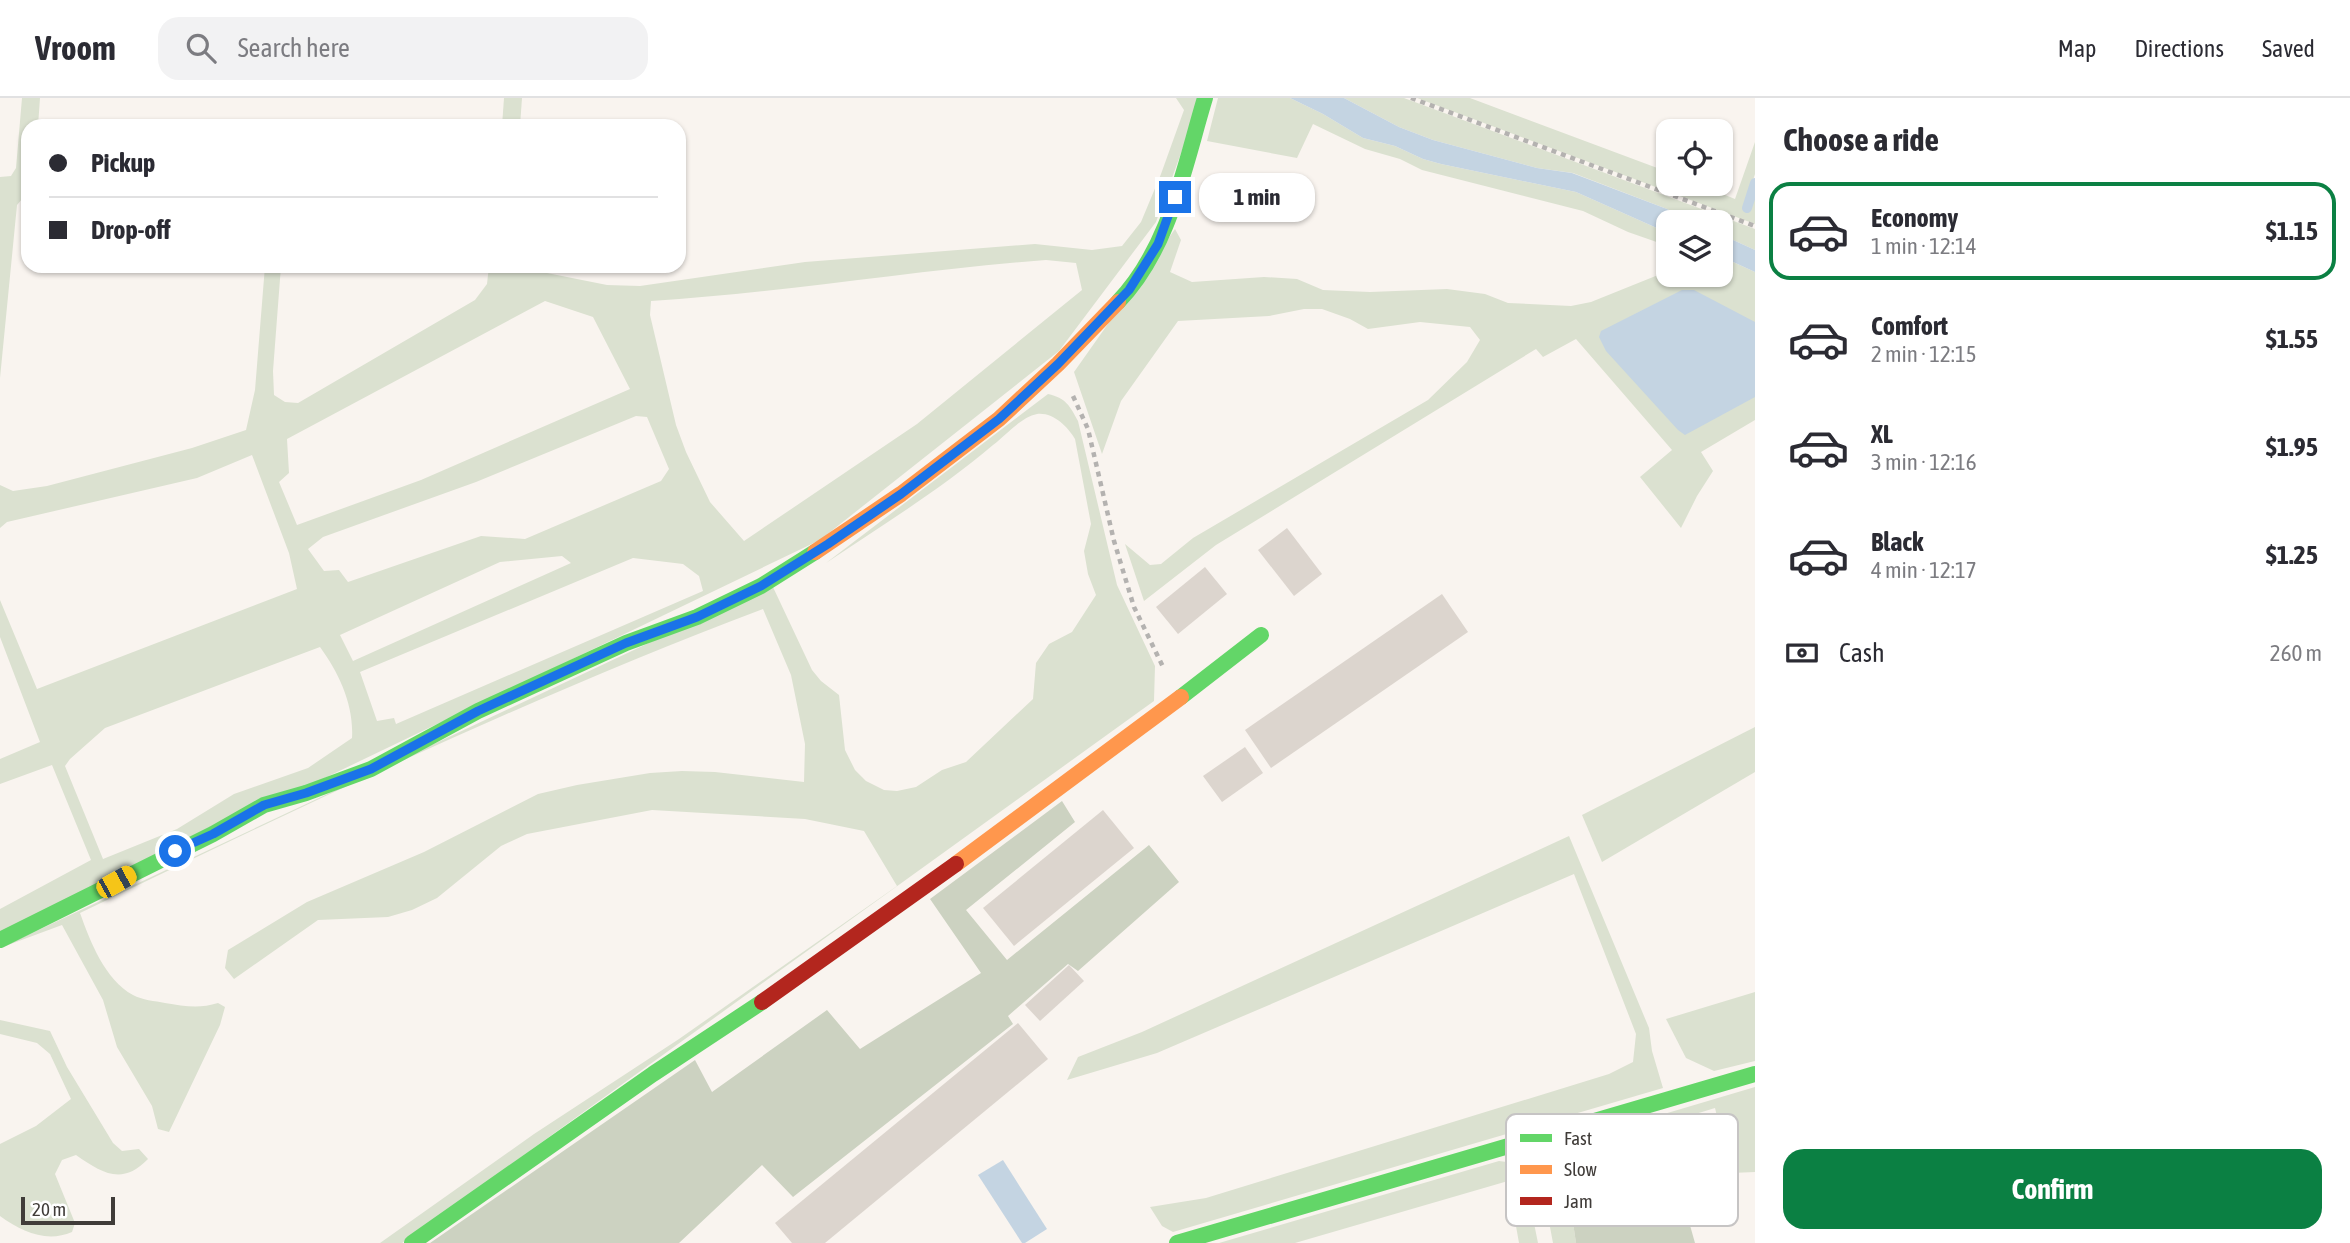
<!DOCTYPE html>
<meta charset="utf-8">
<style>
:root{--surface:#fff;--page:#f2f2f3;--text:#2b2b33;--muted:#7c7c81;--line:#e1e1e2;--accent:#0b8043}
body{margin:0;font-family:"Asap Condensed",sans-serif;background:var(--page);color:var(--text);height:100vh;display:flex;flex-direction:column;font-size:26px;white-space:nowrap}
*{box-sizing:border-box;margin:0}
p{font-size:23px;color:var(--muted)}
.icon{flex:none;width:38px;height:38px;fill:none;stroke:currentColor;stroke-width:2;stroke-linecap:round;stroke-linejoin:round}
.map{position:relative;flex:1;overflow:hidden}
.side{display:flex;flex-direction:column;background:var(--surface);width:595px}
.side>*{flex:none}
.hud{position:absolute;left:21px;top:21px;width:665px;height:154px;border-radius:21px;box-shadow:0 2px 5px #0004;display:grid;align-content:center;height:154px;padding:0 28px;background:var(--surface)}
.fabs{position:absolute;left:1656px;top:21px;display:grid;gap:14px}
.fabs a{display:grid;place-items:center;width:77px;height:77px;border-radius:14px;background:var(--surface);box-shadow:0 2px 5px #0004;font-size:35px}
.scale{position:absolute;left:21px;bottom:18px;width:94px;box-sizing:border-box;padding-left:7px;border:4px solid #403c39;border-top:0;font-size:19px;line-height:24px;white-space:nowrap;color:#403c39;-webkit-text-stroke:5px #fff;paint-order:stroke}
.end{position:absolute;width:32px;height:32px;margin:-16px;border:9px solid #1a73e8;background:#fff;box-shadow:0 0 0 4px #fff}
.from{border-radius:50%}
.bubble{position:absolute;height:49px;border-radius:21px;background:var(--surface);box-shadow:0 2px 5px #0004;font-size:23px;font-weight:700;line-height:49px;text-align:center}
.car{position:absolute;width:21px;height:42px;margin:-21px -10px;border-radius:9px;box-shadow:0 0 5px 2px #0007;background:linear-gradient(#f5c518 24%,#345 0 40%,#f5c518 0 76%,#345 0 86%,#f5c518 0)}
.hud b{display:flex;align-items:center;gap:24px;height:66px;font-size:26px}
.hud b+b{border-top:2px solid var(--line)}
.hud i{width:18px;height:18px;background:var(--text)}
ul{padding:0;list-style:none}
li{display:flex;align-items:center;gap:21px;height:98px;margin:0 14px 10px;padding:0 14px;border:4px solid transparent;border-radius:21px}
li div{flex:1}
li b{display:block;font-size:26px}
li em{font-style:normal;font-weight:700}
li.on{border-color:var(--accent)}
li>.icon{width:63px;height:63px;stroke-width:1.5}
h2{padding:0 28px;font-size:32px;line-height:84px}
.pay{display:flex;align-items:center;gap:18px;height:77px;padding:0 28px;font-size:26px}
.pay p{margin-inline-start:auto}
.button{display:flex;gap:14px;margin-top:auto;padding:14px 28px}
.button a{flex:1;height:80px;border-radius:21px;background:var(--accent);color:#fff;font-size:28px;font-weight:700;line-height:80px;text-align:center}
header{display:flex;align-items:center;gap:42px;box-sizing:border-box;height:98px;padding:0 35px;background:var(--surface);border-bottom:2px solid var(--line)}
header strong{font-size:33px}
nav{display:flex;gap:38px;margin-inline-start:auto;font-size:24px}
.search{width:490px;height:63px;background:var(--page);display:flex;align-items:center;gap:18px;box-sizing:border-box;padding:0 24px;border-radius:21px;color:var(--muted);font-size:26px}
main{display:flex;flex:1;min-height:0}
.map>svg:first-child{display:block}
.green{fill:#dbe1d0;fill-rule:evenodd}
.forest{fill:#ccd2c1}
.water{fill:#c4d4e2}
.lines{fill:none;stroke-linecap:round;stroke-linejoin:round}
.stream{stroke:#c4d4e2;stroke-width:10}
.building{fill:#dcd5ce}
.path{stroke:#b4b2b0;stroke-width:4.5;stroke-dasharray:5 5;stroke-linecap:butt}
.fast{stroke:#63d668;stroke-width:16}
.slow{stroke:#ff974d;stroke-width:16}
.jam{stroke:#b3261e;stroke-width:16}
.route{stroke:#1a73e8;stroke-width:9}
.key{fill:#fff;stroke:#c6c4c4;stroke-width:2}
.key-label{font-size:19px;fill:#403c39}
</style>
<header>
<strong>Vroom</strong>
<div class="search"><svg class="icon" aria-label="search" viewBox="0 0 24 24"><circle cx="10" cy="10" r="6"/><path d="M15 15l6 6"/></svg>Search here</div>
<nav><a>Map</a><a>Directions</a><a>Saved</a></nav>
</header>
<main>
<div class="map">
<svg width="1755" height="1145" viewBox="0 0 1755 1145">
<rect width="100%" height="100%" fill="#f9f4ef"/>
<g class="green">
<polygon points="22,0 40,0 38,28 28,28 28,94 17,107 0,280 0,79 11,78 16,70"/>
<polygon points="504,0 522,0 520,28 502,28"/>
<path d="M1176,0H1201L1156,124L1059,253L820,442L0,836V811L91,762L52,667L0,686V661L40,644L0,539V502L37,591L297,491L289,455L252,357L197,380L7,424L0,430V387L13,393L47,388L192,350L246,332L255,292L265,168H281L273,273L274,297L285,304L298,305L475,202L487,186L489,168H512L607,187L640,188L805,164L1035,146L1092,152L1122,148L1141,124L1161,76L1184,12ZM1046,162L1076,165L1082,192L917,326L744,443L710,404L686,354L676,327L650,217L651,203C783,195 914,172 1046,162ZM545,203L593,219L630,291L421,382L297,427L279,384L289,375L287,341ZM636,318L647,319L669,371L661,383L525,441L481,438L348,484L339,472L324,473L308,451L323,439L476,384ZM562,458L571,465L353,563L340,537L500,464ZM633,460L683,466L699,478L703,493L396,626L394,620L377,623L360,574ZM320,549C339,575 354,607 352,640L308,670L234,696L177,731L103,761L65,668L70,661L105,630Z"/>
<polygon points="1218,0 1290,0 1323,16 1363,40 1395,48 1423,61 1441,66 1576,94 1668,135 1668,148 1628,134 1583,113 1422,72 1400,61 1365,51 1313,26 1297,60 1207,43"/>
<polygon points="1344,0 1404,0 1755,131 1755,152 1720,136 1720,124 1693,124 1667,111 1573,75 1537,70 1433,42 1399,29"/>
<polygon points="1417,0 1470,0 1668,74 1668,86 1698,86 1735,101 1755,44 1755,76 1744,110 1750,112 1755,96 1755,126"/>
<polygon points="1175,131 1181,142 1170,174 1192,184 1264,179 1297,181 1323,192 1370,194 1447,191 1485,196 1508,205 1571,208 1591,204 1668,173 1668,177 1720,177 1720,158 1755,174 1755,322 1701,354 1713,373 1697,398 1681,430 1640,379 1672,352 1576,241 1543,259 1536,251 1216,447 1144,503 1125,446 1150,467 1161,466 1193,440 1428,302 1467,264 1480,242 1470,229 1420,224 1368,231 1350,221 1322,211 1304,211 1269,218 1178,223 1121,303 1102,356 1074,274"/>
<path d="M1048,296C1066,300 1070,308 1078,323L1117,487L1155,568L1154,603L402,1145H380L534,1036L679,941L897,788L864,733L805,721L652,712L527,736L501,748L437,800L412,812L388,819L318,822L234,881L225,870L228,852L307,804L424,754L538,696L577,687L650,675L682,673L715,674L804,684L805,646L791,577L763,511C530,599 304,707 80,815C90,843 105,882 133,897C142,902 155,903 165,905C184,908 199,911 218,905L225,909L220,927L169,1034L158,1031L152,1008L117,949L103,902L62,827L0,850L772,487L812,572L821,583L839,597L845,652L855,672L866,683L884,692L897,693L916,689L942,672L966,664L1033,601L1036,565L1049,546L1072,534L1096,497L1088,476L1084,453L1091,426L1075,341C1068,329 1053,314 1037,316C1021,319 1005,338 993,347C941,391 883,427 826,465Z"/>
<polygon points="1755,629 1755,674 1602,764 1582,717"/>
<polygon points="1569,738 1649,930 1652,953 1663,990 1173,1134 1162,1128 1150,1109 1206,1100 1609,976 1633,964 1636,936 1574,776 1157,955 1067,982 1078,959 1142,934"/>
<polygon points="1755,894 1755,963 1714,973 1686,960 1666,921"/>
<path d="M0,922L50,933L67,969L113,1045L122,1053L139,1051L148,1061C122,1088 102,1075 76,1057L62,1062L55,1076L75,1125L72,1134C47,1145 22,1134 0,1118V1046L36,1028L71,1001L50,956L37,945L0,936Z"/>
<polygon points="1755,989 1755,1074 1731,1075 1715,1010 1650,1030 1647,1062 1568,1091 1576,1145 1553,1145 1536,1054"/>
<polygon points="1499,1063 1522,1066 1538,1145 1519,1145 1508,1083 1295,1145 1219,1145"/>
</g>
<g class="forest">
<polygon points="1062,703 1075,724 966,812 1007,862 1149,747 1179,784 1078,873 1068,866 1008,918 1013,926 793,1099 762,1067 679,1145 430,1145 695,962 712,994 827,912 860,951 981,875 930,801"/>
<polygon points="1647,1062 1682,1099 1695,1145 1576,1145 1568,1091"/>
</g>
<g class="water">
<polygon points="1290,0 1344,0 1399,29 1433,42 1537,70 1572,75 1667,111 1693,124 1668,124 1668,135 1576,94 1441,66 1423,61 1395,48 1363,40 1323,16"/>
<polygon points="1720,136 1755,152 1755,174 1720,158"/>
<polygon points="1682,192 1694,192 1755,224 1755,299 1685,337 1678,332 1606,253 1599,239 1601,233"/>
<polygon points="1003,1062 1047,1131 1025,1145 1022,1145 978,1077"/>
</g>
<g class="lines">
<polyline class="stream" points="1747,110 1755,85"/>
</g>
<g class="building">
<polygon points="1287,430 1322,476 1294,498 1258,452"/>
<polygon points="1205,469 1227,496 1178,536 1156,509"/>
<polygon points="1442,496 1468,534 1271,670 1245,632"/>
<polygon points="1245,649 1263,675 1222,704 1203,678"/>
<polygon points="1103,712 1134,750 1014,848 983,810"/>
<polygon points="1069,867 1084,883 1040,923 1025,907"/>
<polygon points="1018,925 1048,961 825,1145 792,1145 775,1125"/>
</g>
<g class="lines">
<g class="path">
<polyline points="1411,0 1755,128"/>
<polyline points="1073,298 1088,331 1114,443 1134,509 1164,571"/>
</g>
<g class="fast">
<path d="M1118,204C1170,150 1184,69 1205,0"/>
<polyline points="1181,599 1261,537"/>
<polyline points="0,842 213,736 264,707 306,695 371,671 478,613 626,545 697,519 761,488 815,454"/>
<polyline points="412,1145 653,976 762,904"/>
<polyline points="1177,1145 1755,976"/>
</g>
<g class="slow">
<polyline points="815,454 901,396 999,321 1058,266 1118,204"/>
<polyline points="956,766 1181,599"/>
</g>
<polyline class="jam" points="762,904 956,766"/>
</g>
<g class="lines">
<polyline class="route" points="175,753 213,736 264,707 306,695 371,671 478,613 626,545 697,519 761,488 828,446 901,396 999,321 1058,266 1129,192 1158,146 1175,99"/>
</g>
<rect x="1506" y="1016" width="232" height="112" rx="10" class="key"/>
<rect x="1520" y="1036" width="32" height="8" fill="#63d668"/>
<rect x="1520" y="1067" width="32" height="9" fill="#ff974d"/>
<rect x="1520" y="1099" width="32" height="8" fill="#b3261e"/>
<g class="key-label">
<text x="1564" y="1047">Fast</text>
<text x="1564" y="1078">Slow</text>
<text x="1564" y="1110">Jam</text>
</g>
</svg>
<div class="fabs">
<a><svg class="icon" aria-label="locate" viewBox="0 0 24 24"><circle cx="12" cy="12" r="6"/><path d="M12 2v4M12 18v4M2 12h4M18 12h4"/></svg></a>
<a><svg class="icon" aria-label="layers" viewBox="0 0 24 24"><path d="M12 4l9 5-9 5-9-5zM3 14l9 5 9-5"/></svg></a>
</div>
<div class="scale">20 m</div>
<i class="end from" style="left:175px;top:753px"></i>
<i class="end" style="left:1175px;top:99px"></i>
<div class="bubble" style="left:1199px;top:75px;width:116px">1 min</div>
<i class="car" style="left:116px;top:784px;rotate:61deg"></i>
<div class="hud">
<b><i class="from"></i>Pickup</b>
<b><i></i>Drop-off</b>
</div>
</div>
<section class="side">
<h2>Choose a ride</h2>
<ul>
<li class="on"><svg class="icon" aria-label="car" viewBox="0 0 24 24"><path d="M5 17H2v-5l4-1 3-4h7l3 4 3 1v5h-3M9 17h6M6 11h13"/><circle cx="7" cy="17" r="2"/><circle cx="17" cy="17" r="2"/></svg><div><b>Economy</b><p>1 min · 12:14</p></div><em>$1.15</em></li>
<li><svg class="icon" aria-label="car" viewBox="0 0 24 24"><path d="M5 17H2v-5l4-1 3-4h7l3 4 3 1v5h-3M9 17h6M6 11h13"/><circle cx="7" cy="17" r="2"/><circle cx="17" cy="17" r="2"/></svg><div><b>Comfort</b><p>2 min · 12:15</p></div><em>$1.55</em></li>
<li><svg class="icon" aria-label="car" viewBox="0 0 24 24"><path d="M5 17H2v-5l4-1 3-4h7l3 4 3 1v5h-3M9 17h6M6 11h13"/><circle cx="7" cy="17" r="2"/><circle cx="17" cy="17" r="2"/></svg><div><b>XL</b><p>3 min · 12:16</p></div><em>$1.95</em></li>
<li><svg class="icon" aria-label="car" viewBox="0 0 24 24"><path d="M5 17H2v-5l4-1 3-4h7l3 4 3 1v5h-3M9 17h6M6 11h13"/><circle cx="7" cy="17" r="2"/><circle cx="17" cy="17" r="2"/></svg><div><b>Black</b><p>4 min · 12:17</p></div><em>$1.25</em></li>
</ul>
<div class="pay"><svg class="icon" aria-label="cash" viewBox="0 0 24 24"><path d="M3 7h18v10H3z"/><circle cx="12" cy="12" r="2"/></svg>Cash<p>260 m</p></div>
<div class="button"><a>Confirm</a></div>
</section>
</main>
